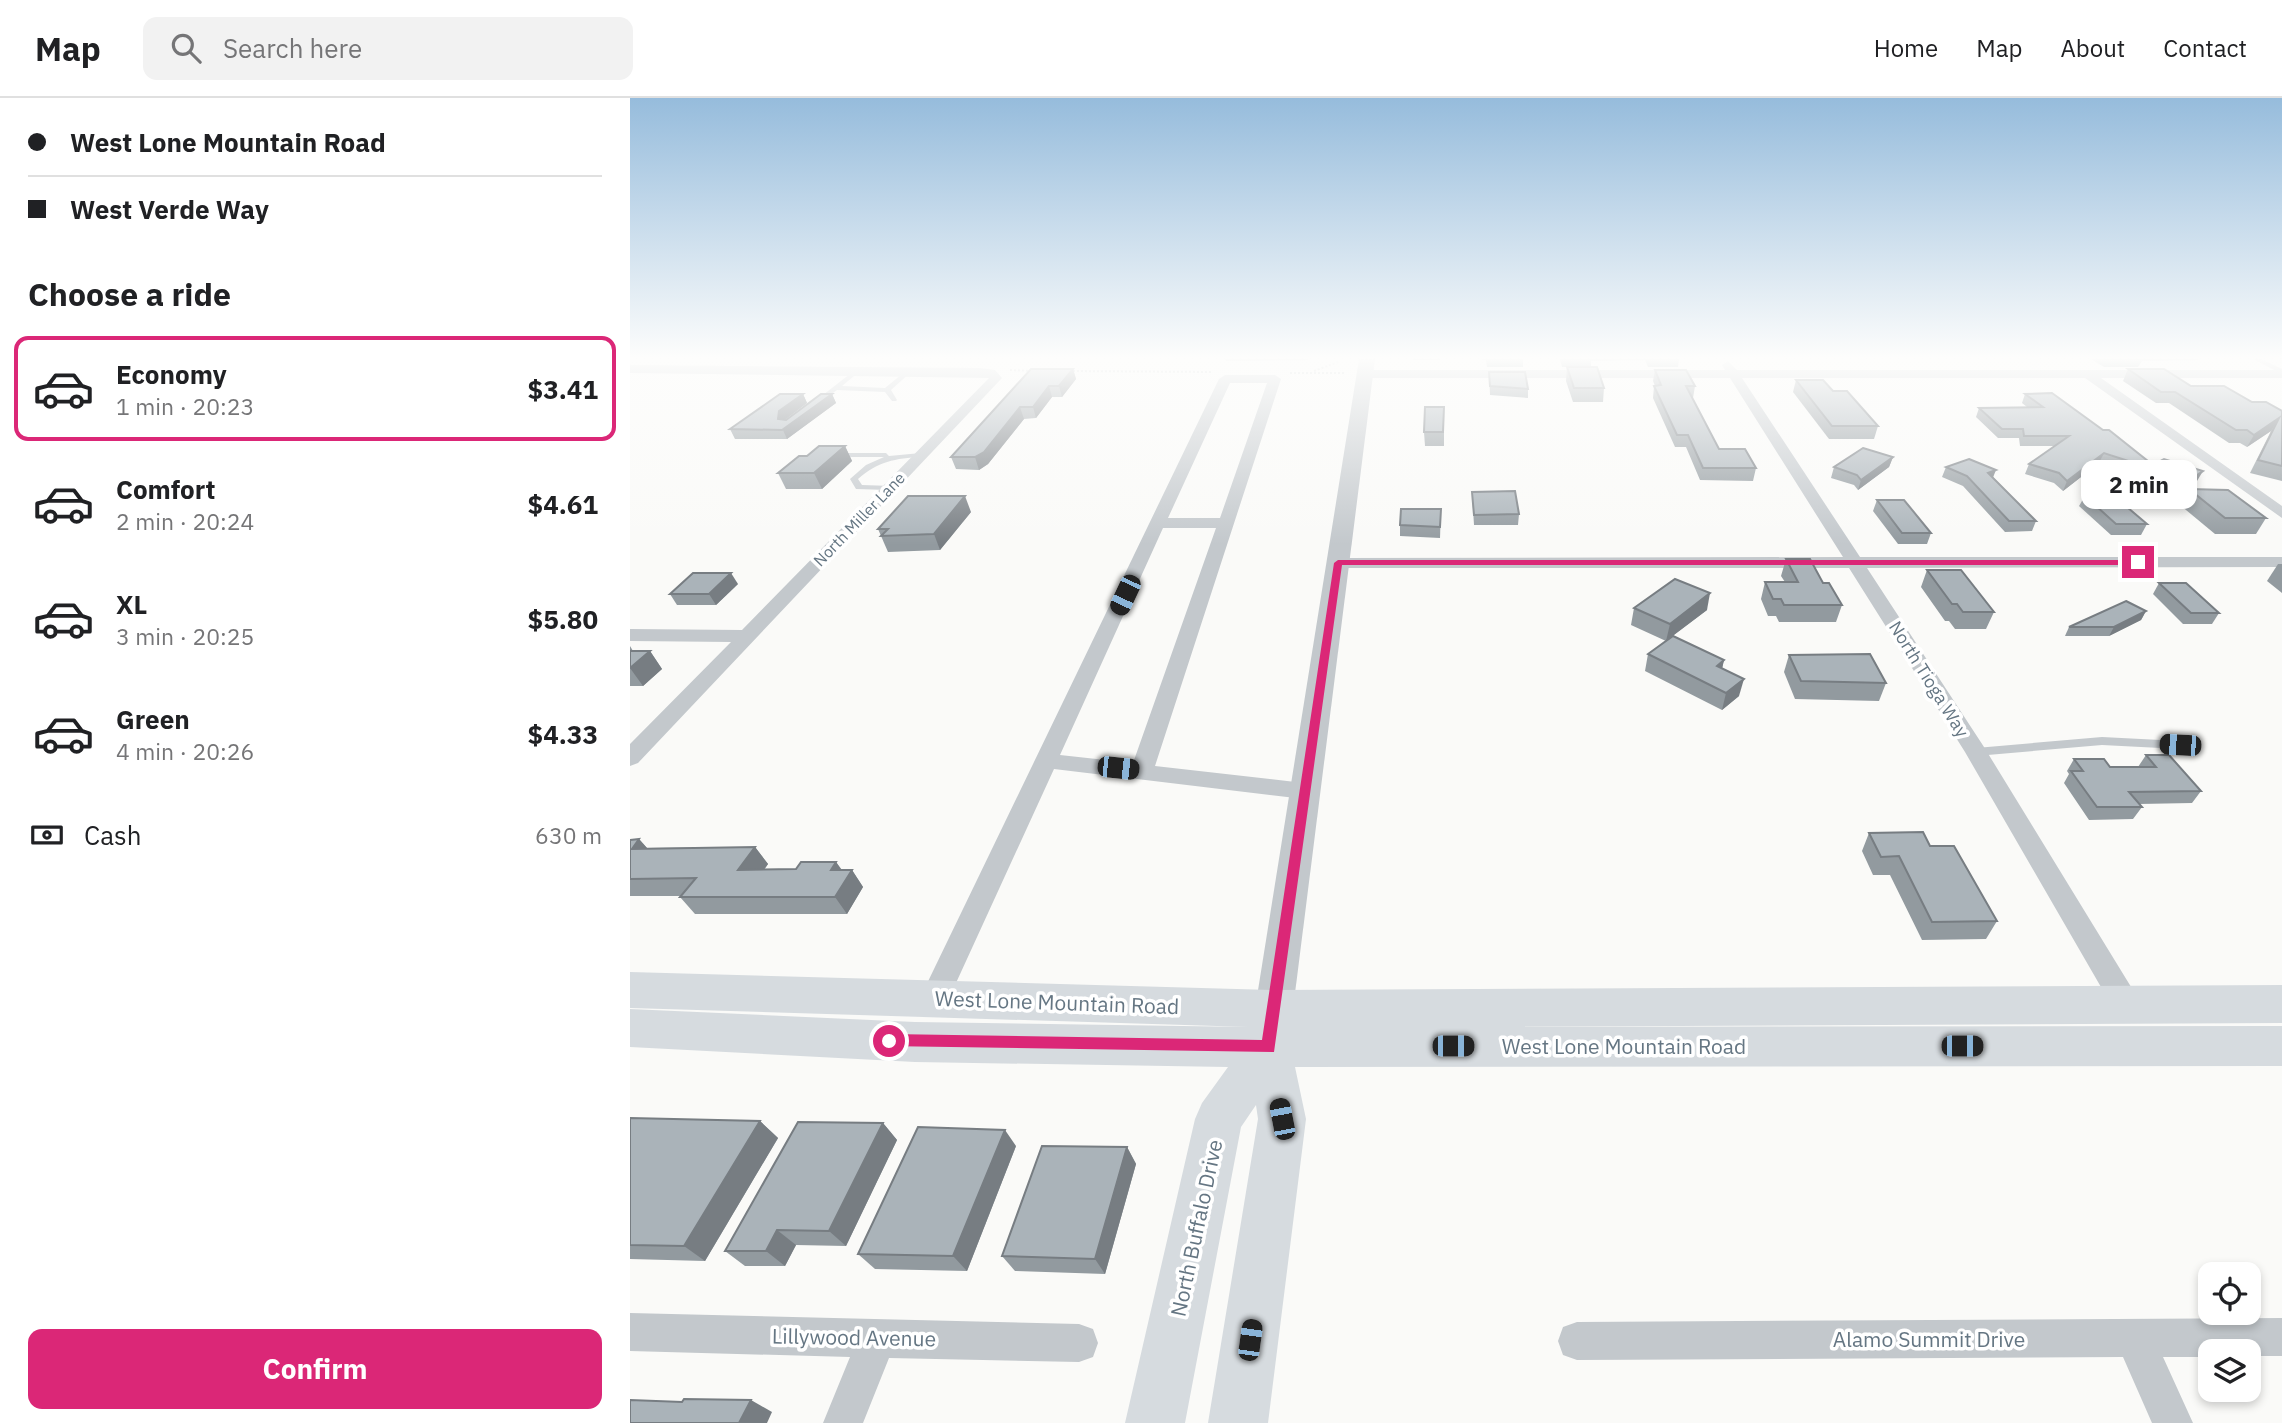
<!DOCTYPE html>
<meta charset="utf-8">
<style>
:root{--surface:#fff;--page:#f2f2f2;--text:#202124;--muted:#757577;--line:#e0e0e0;--accent:#db2777}
body{margin:0;font-family:"IBM Plex Sans",sans-serif;background:var(--page);color:var(--text);height:100vh;display:flex;flex-direction:column;font-size:26px;white-space:nowrap}
*{box-sizing:border-box;margin:0}
p{font-size:23px;color:var(--muted)}
.icon{flex:none;width:38px;height:38px;fill:none;stroke:currentColor;stroke-width:2;stroke-linecap:round;stroke-linejoin:round}
.map{position:relative;flex:1;overflow:hidden}
.drawer{display:flex;flex-direction:column;background:var(--surface);width:630px}
.drawer>*{flex:none}
.hud{display:grid;align-content:center;height:154px;padding:0 28px;background:var(--surface)}
.controls{position:absolute;left:1568px;top:1164px;display:grid;gap:14px}
.controls a{display:grid;place-items:center;width:63px;height:63px;border-radius:14px;background:var(--surface);box-shadow:0 4px 10px #0003;font-size:35px}
.end{position:absolute;width:32px;height:32px;margin:-16px;border:9px solid #db2777;background:#fff;box-shadow:0 0 0 4px #fff}
.from{border-radius:50%}
.bubble{position:absolute;height:49px;border-radius:14px;background:var(--surface);box-shadow:0 4px 10px #0003;font-size:23px;font-weight:700;line-height:49px;text-align:center}
.car{position:absolute;width:21px;height:42px;margin:-21px -10px;border-radius:9px;box-shadow:0 0 5px 2px #0007;background:linear-gradient(#222 24%,#8ab4d8 0 40%,#222 0 76%,#8ab4d8 0 86%,#222 0)}
.hud b{display:flex;align-items:center;gap:24px;height:66px;font-size:26px}
.hud b+b{border-top:2px solid var(--line)}
.hud i{width:18px;height:18px;background:var(--text)}
ul{padding:0;list-style:none}
li{display:flex;align-items:center;gap:21px;height:105px;margin:0 14px 10px;padding:0 14px;border:4px solid transparent;border-radius:14px}
li div{flex:1}
li b{display:block;font-size:26px}
li em{font-style:normal;font-weight:700}
li.selected{border-color:var(--accent)}
li>.icon{width:63px;height:63px;stroke-width:1.5}
h2{padding:0 28px;font-size:32px;line-height:84px}
.pay{display:flex;align-items:center;gap:18px;height:77px;padding:0 28px;font-size:26px}
.pay p{margin-inline-start:auto}
.button{display:flex;gap:14px;margin-top:auto;padding:14px 28px}
.button a{flex:1;height:80px;border-radius:14px;background:var(--accent);color:#fff;font-size:28px;font-weight:700;line-height:80px;text-align:center}
header{display:flex;align-items:center;gap:42px;box-sizing:border-box;height:98px;padding:0 35px;background:var(--surface);border-bottom:2px solid var(--line)}
header strong{font-size:33px}
nav{display:flex;gap:38px;margin-inline-start:auto;font-size:24px}
.search{width:490px;height:63px;background:var(--page);display:flex;align-items:center;gap:18px;box-sizing:border-box;padding:0 24px;border-radius:14px;color:var(--muted);font-size:26px}
main{display:flex;flex:1;min-height:0}
.map>svg:first-child{display:block}
.lines{fill:none;stroke-linecap:round;stroke-linejoin:round}
.path{stroke:#bbbfc2;stroke-width:2;stroke-dasharray:2 2;stroke-linecap:butt}
.service{fill:#c3c8cc;fill-rule:evenodd}
.minor{fill:#c3c8cc;fill-rule:evenodd}
.tertiary{fill:#c3c8cc;fill-rule:evenodd}
.secondary{fill:#d6dbdf;fill-rule:evenodd}
.wall{fill:#929a9f}
.shaded-wall{fill:#777d82}
.building{fill:#aab3b9;stroke:#777d82;stroke-width:2}
.route{fill:#db2777}
.labels{text-anchor:middle;dominant-baseline:central;stroke-width:7;stroke-linejoin:round;paint-order:stroke}
.far-street-label{font-size:16px;fill:#657683;stroke:#fff}
.street-label{font-size:18px;fill:#657683;stroke:#fff}
.near-street-label{font-size:21px;fill:#657683;stroke:#fff}
</style>
<header>
<strong>Map</strong>
<div class="search"><svg class="icon" aria-label="search" viewBox="0 0 24 24"><circle cx="10" cy="10" r="6"/><path d="M15 15l6 6"/></svg>Search here</div>
<nav><a>Home</a><a>Map</a><a>About</a><a>Contact</a></nav>
</header>
<main>
<section class="drawer">
<div class="hud">
<b><i class="from"></i>West Lone Mountain Road</b>
<b><i></i>West Verde Way</b>
</div>
<h2>Choose a ride</h2>
<ul>
<li class="selected"><svg class="icon" aria-label="car" viewBox="0 0 24 24"><path d="M5 17H2v-5l4-1 3-4h7l3 4 3 1v5h-3M9 17h6M6 11h13"/><circle cx="7" cy="17" r="2"/><circle cx="17" cy="17" r="2"/></svg><div><b>Economy</b><p>1 min · 20:23</p></div><em>$3.41</em></li>
<li><svg class="icon" aria-label="car" viewBox="0 0 24 24"><path d="M5 17H2v-5l4-1 3-4h7l3 4 3 1v5h-3M9 17h6M6 11h13"/><circle cx="7" cy="17" r="2"/><circle cx="17" cy="17" r="2"/></svg><div><b>Comfort</b><p>2 min · 20:24</p></div><em>$4.61</em></li>
<li><svg class="icon" aria-label="car" viewBox="0 0 24 24"><path d="M5 17H2v-5l4-1 3-4h7l3 4 3 1v5h-3M9 17h6M6 11h13"/><circle cx="7" cy="17" r="2"/><circle cx="17" cy="17" r="2"/></svg><div><b>XL</b><p>3 min · 20:25</p></div><em>$5.80</em></li>
<li><svg class="icon" aria-label="car" viewBox="0 0 24 24"><path d="M5 17H2v-5l4-1 3-4h7l3 4 3 1v5h-3M9 17h6M6 11h13"/><circle cx="7" cy="17" r="2"/><circle cx="17" cy="17" r="2"/></svg><div><b>Green</b><p>4 min · 20:26</p></div><em>$4.33</em></li>
</ul>
<div class="pay"><svg class="icon" aria-label="cash" viewBox="0 0 24 24"><path d="M3 7h18v10H3z"/><circle cx="12" cy="12" r="2"/></svg>Cash<p>630 m</p></div>
<div class="button"><a>Confirm</a></div>
</section>
<div class="map">
<svg width="1652" height="1325" viewBox="0 0 1652 1325">
<rect width="100%" height="100%" fill="#fafaf8"/>
<g class="lines">
<g class="path">
<polyline points="380,272 404,273"/>
<polyline points="439,273 582,274"/>
<polyline points="684,273 708,264"/>
<polyline points="660,275 715,275"/>
</g>
<g class="service">
<polygon points="1623,261 1631,261 1652,271 1652,276"/>
<polygon points="225,272 230,273 212,288 255,290 277,272 282,273 261,292 267,302 266,303 262,303 255,294 207,292 188,306 184,306 184,304"/>
<path d="M202,355H256L259,358L291,355L295,357L291,359C266,360 247,364 228,381L232,387L262,388V392H259L226,391L220,381L236,367L254,359H202Z"/>
<polygon points="1472,639 1550,643 1556,647 1550,651 1472,647 1346,658 1340,654 1346,650"/>
</g>
<g class="minor">
<polygon points="1098,263 1107,272 1652,272 1652,280 1471,280 1652,408 1652,420 1455,280 1112,280 1230,459 1652,459 1652,469 1237,470 1354,649 1506,897 1511,906 1506,915 1496,919 1486,915 1335,654 1219,470 708,470 699,465 708,460 1213,459 1100,280 735,280 729,276 735,272 1095,272 1092,267"/>
<polygon points="0,267 350,270 365,272 372,280 8,665 0,668 0,646 101,544 0,543 0,531 112,532 359,280 0,275"/>
<path d="M595,277H645L651,281L525,668L674,685L682,687L686,693L682,699L674,701L424,671L315,909L305,913L295,909L290,900L589,281ZM600,285H637L590,420H538ZM533,430H586L503,665L430,657Z"/>
<polygon points="0,1215 449,1226 463,1231 468,1245 463,1259 449,1264 259,1260 233,1325 193,1325 220,1259 0,1253"/>
<polygon points="1652,1220 1652,1258 1619,1258 1619,1253 1580,1253 1580,1259 1533,1259 1563,1325 1522,1325 1493,1259 947,1262 933,1257 928,1243 933,1229 947,1224"/>
</g>
<polygon class="tertiary" points="729,261 745,261 663,911 658,923 644,928 630,923 625,911"/>
<polygon class="secondary" points="0,874 644,892 1652,887 1652,925 825,929 1652,928 1652,968 665,969 676,1021 638,1325 578,1325 628,1021 626,1007 611,1029 555,1325 495,1325 565,1021 572,1005 598,969 285,964 0,949 0,911 285,924 619,929 0,910"/>
</g>
<g class="wall">
<polygon points="595,261 679,261 678,262 596,263"/>
<rect x="783" y="261" width="27" height="1"/>
<polygon points="852,261 893,261 893,269 857,269 856,262 852,262"/>
<polygon points="930,261 1049,261 1048,269 1018,269 1015,262 961,263 961,269 974,290 973,304 943,304 936,283 937,269 932,269"/>
<polygon points="1461,261 1568,261 1567,262 1512,263 1508,269 1474,269"/>
<polygon points="443,271 446,281 432,299 422,299 406,320 394,321 358,366 349,372 326,371 321,359"/>
<polygon points="1498,271 1622,304 1652,313 1652,383 1620,375 1641,333 1617,349 1610,345 1599,345 1539,305 1526,305 1493,283"/>
<polygon points="1025,272 1065,288 1063,300 1062,300 1089,351 1126,370 1123,383 1070,382 1056,349 1045,349 1023,300 1024,288 1025,288 1023,283"/>
<polygon points="859,274 898,291 898,300 860,297"/>
<polygon points="1166,282 1203,293 1248,328 1244,341 1199,341 1163,294"/>
<polygon points="173,296 177,305 155,322 202,296 206,305 157,341 105,341 100,331"/>
<polygon points="1395,296 1523,367 1567,383 1542,400 1518,381 1469,365 1433,393 1424,385 1395,376 1399,366 1425,348 1390,348 1389,340 1368,340 1346,319 1349,310 1397,309 1392,305"/>
<polygon points="814,309 814,348 795,348 794,334"/>
<polygon points="215,348 222,363 192,391 156,391 148,375 177,358"/>
<polygon points="1263,359 1259,369 1228,392 1224,387 1201,380 1204,369"/>
<polygon points="1316,369 1363,379 1406,423 1402,433 1375,434 1333,388 1312,379"/>
<polygon points="1559,391 1636,420 1626,436 1585,436 1550,407"/>
<polygon points="842,394 889,416 888,427 844,427"/>
<polygon points="1455,398 1517,426 1511,437 1481,437 1449,408"/>
<polygon points="1247,402 1301,435 1297,446 1268,446 1243,413"/>
<polygon points="811,411 810,440 770,438 770,427"/>
<polygon points="341,414 310,452 258,454 248,431"/>
<polygon points="1156,461 1193,485 1212,507 1206,524 1149,524 1146,518 1138,518 1131,501 1135,484 1155,484 1151,478"/>
<polygon points="1648,466 1652,466 1652,495 1637,483"/>
<polygon points="1297,472 1364,514 1356,531 1325,531 1319,523 1315,523 1291,489"/>
<polygon points="1529,485 1589,515 1582,526 1553,526 1523,496"/>
<polygon points="108,486 86,507 47,507 40,496"/>
<polygon points="1004,510 1077,512 1037,542 1094,562 1092,570 1109,598 1092,612 1015,573 1018,556 1036,543 1001,527"/>
<polygon points="1516,513 1511,522 1479,538 1435,538 1439,529"/>
<polygon points="0,548 3,553 20,553 32,571 13,588 0,588"/>
<polygon points="1159,557 1256,585 1249,603 1165,601 1154,574"/>
<polygon points="1516,657 1571,693 1562,705 1509,706 1512,709 1503,721 1459,722 1434,685 1439,676 1437,673 1444,661 1480,669 1508,669"/>
<polygon points="1239,735 1300,748 1367,823 1356,841 1292,842 1260,777 1243,777 1232,753"/>
<polygon points="9,741 17,750 125,749 138,766 134,772 166,771 206,764 212,772 222,772 233,789 217,816 65,816 50,799 52,798 0,798 0,742"/>
<polygon points="0,1020 130,1023 148,1040 75,1163 0,1161"/>
<polygon points="253,1025 267,1042 216,1148 166,1147 155,1168 115,1168 95,1153"/>
<polygon points="386,1048 337,1173 245,1171 228,1156"/>
<polygon points="497,1049 506,1066 475,1176 385,1173 372,1158"/>
</g>
<g class="shaded-wall">
<polygon points="443,271 446,281 432,299 429,288"/>
<polygon points="419,288 422,299 406,320 403,309"/>
<polygon points="173,296 177,305 153,323 153,331 202,296 206,305 157,341 148,321 149,313"/>
<polygon points="390,309 394,321 358,366 349,372 345,359"/>
<polygon points="1649,320 1641,333 1617,349 1624,337"/>
<polygon points="215,348 222,363 192,391 184,375"/>
<polygon points="1474,355 1469,365 1433,393 1437,383"/>
<polygon points="1263,359 1259,369 1228,392 1231,382"/>
<polygon points="1366,372 1362,382 1358,375"/>
<polygon points="1573,373 1567,383 1542,400 1548,390"/>
<polygon points="335,398 341,414 310,452 304,436"/>
<polygon points="101,475 108,486 86,507 79,496"/>
<polygon points="1080,495 1077,512 1036,543 1040,526"/>
<polygon points="1516,513 1511,522 1479,538 1484,529"/>
<polygon points="20,553 32,571 13,588 0,570"/>
<polygon points="1094,562 1090,580 1087,568"/>
<polygon points="1114,581 1109,598 1092,612 1096,595"/>
<polygon points="9,741 24,758 2,751"/>
<polygon points="125,749 138,766 121,789 108,772"/>
<polygon points="206,764 217,780 222,772 233,789 217,816 205,799 201,772"/>
<polygon points="130,1023 148,1040 75,1163 54,1148"/>
<polygon points="253,1025 267,1042 216,1148 199,1133"/>
<polygon points="375,1032 386,1048 337,1173 323,1158"/>
<polygon points="497,1049 506,1066 475,1176 465,1161"/>
<polygon points="147,1132 166,1147 155,1168 136,1153"/>
<polygon points="121,1302 142,1314 137,1325 109,1325"/>
</g>
<g class="building">
<polygon points="937,269 967,269 974,290 944,290"/>
<polygon points="401,271 443,271 429,288 419,288 403,309 390,309 354,354 345,359 321,359"/>
<polygon points="1498,271 1534,271 1561,288 1594,288 1622,304 1636,304 1652,313 1652,368 1628,362 1649,320 1624,337 1617,332 1606,332 1545,294 1531,294"/>
<polygon points="1025,272 1056,272 1065,288 1056,288 1089,351 1115,351 1126,370 1073,370 1058,337 1047,337 1024,288 1031,287"/>
<polygon points="859,274 895,274 898,291 860,288"/>
<polygon points="1166,282 1193,282 1203,293 1217,293 1248,328 1202,328"/>
<polygon points="1422,295 1473,332 1479,332 1523,367 1534,361 1573,373 1548,390 1523,371 1474,355 1437,383 1429,375 1399,366 1439,338 1394,338 1393,331 1372,331 1349,310 1413,309 1395,296"/>
<polygon points="150,296 173,296 149,313 148,321 156,322 191,296 202,296 152,332 100,331"/>
<polygon points="795,309 814,309 813,334 794,334"/>
<polygon points="189,348 215,348 184,375 148,375 169,358 177,358"/>
<polygon points="1233,350 1263,359 1231,382 1227,377 1204,369"/>
<polygon points="1339,361 1366,372 1358,375 1406,423 1379,423 1337,378 1316,369"/>
<polygon points="1559,391 1598,392 1636,420 1595,420"/>
<polygon points="885,393 889,416 844,417 842,394"/>
<polygon points="278,398 335,398 304,436 251,438 258,431 248,431"/>
<polygon points="1455,398 1484,398 1517,426 1486,426"/>
<polygon points="1247,402 1274,402 1301,435 1272,435"/>
<polygon points="771,411 811,411 810,429 770,427"/>
<polygon points="1156,461 1180,461 1193,485 1199,485 1212,507 1154,507 1151,501 1143,501 1135,484 1168,484"/>
<polygon points="1297,472 1331,472 1364,514 1333,514 1327,506 1322,506"/>
<polygon points="63,475 101,475 79,496 40,496"/>
<polygon points="1045,481 1080,495 1040,526 1004,510"/>
<polygon points="1529,485 1556,485 1589,515 1561,515"/>
<polygon points="1496,503 1516,513 1484,529 1439,529"/>
<polygon points="1043,538 1094,562 1087,568 1114,581 1096,595 1018,556"/>
<polygon points="0,553 20,553 0,570"/>
<polygon points="1240,556 1256,585 1171,583 1159,557"/>
<polygon points="1516,657 1539,657 1571,693 1499,694 1512,709 1467,709 1441,673 1453,673 1444,661 1474,661 1480,669 1526,669"/>
<polygon points="1293,734 1300,748 1324,748 1367,823 1302,824 1269,758 1251,759 1239,735"/>
<polygon points="9,741 2,751 125,749 108,772 166,771 171,764 206,764 201,772 222,772 205,799 50,799 66,780 0,781 0,742"/>
<polygon points="0,1020 130,1023 54,1148 0,1147"/>
<polygon points="168,1024 253,1025 199,1133 147,1132 136,1153 95,1153"/>
<polygon points="288,1029 375,1032 323,1158 228,1156"/>
<polygon points="412,1048 497,1049 465,1161 372,1158"/>
<polygon points="54,1301 121,1302 109,1325 0,1325 0,1302 52,1304"/>
</g>
<linearGradient id="sky" x2="0" y2="1"><stop stop-color="#96bcdc"/><stop offset="0.58" stop-color="#fdfdfc"/><stop offset="1" stop-color="#fdfdfc" stop-opacity="0"/></linearGradient>
<rect width="1652" height="447" fill="url(#sky)"/>
<polygon class="route" points="708,462 1508,462 1513,464 1508,467 712,467 644,954 254,948 254,938 259,936 632,942 704,465"/>
<g class="labels">
<g class="far-street-label">
<text transform="translate(229 421) rotate(-46)">North Miller Lane</text>
</g>
<g class="street-label">
<text transform="translate(1299 581) rotate(58)">North Tioga Way</text>
</g>
<g class="near-street-label">
<text transform="translate(427 904) rotate(2)">West Lone Mountain Road</text>
<text x="994" y="948">West Lone Mountain Road</text>
<text transform="translate(566 1130) rotate(-78)">North Buffalo Drive</text>
<text transform="translate(224 1239) rotate(1)">Lillywood Avenue</text>
<text x="1299" y="1241">Alamo Summit Drive</text>
</g>
</g>
</svg>
<div class="controls">
<a><svg class="icon" aria-label="locate" viewBox="0 0 24 24"><circle cx="12" cy="12" r="6"/><path d="M12 2v4M12 18v4M2 12h4M18 12h4"/></svg></a>
<a><svg class="icon" aria-label="layers" viewBox="0 0 24 24"><path d="M12 4l9 5-9 5-9-5zM3 14l9 5 9-5"/></svg></a>
</div>
<i class="end from" style="left:259px;top:943px"></i>
<i class="end" style="left:1508px;top:464px"></i>
<div class="bubble" style="left:1451px;top:362px;width:116px">2 min</div>
<i class="car" style="left:495px;top:497px;rotate:205deg"></i>
<i class="car" style="left:1550px;top:647px;rotate:273deg"></i>
<i class="car" style="left:488px;top:670px;rotate:96deg"></i>
<i class="car" style="left:823px;top:948px;rotate:90deg"></i>
<i class="car" style="left:1332px;top:948px;rotate:90deg"></i>
<i class="car" style="left:652px;top:1021px;rotate:349deg"></i>
<i class="car" style="left:620px;top:1242px;rotate:8deg"></i>
</div>
</main>
